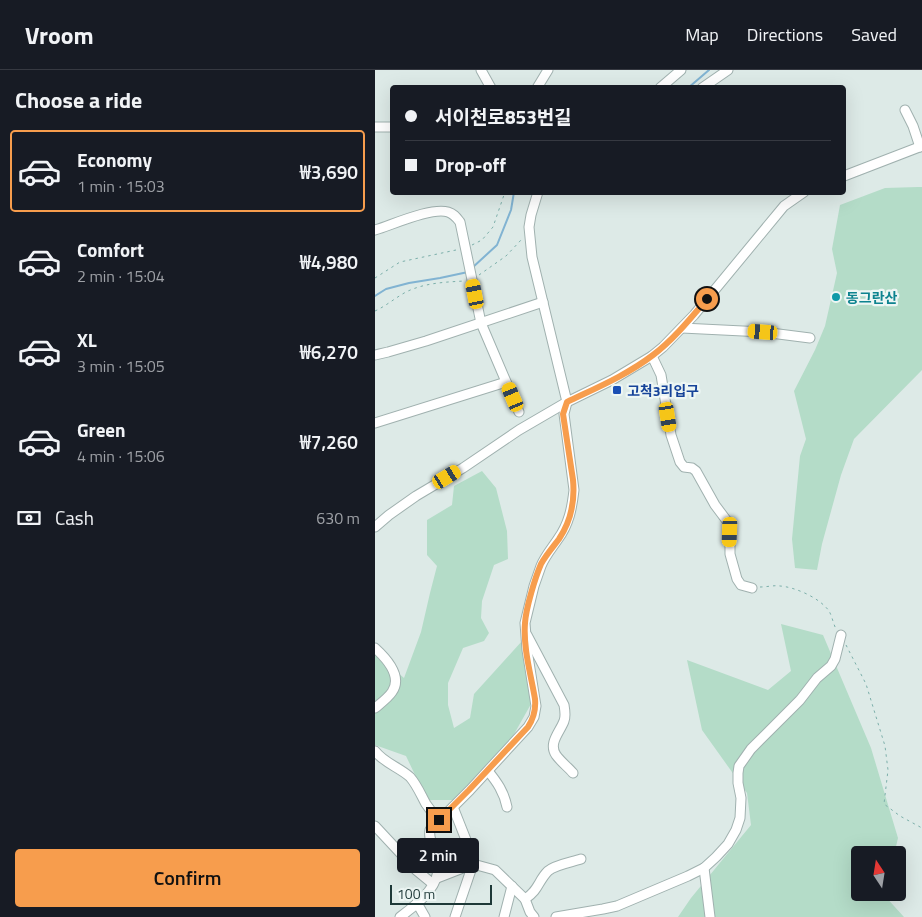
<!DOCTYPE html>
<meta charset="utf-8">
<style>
:root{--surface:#171b24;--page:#242831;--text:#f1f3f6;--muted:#9ea1a6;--line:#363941;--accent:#f79d4d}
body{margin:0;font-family:"Titillium Web","Noto Sans KR",sans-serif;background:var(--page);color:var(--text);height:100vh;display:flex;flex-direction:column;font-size:19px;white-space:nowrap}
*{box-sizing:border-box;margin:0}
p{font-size:16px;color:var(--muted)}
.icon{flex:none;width:28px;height:28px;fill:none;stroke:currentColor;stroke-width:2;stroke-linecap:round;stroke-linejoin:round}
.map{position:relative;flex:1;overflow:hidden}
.details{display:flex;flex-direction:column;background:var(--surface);width:375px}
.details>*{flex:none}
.banner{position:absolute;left:15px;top:15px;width:456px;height:110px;border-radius:5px;box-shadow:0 5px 20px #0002;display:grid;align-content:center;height:110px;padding:0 15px;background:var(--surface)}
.needle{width:32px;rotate:348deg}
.tools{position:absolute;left:476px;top:776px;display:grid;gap:10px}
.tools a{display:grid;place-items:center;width:55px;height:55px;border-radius:5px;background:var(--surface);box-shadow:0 5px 20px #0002;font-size:25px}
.scale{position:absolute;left:15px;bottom:12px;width:102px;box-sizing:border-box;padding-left:5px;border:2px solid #1e3938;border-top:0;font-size:14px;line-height:18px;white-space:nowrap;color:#1e3938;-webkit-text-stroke:4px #edf6f4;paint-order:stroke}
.end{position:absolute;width:22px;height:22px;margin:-11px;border:6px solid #f79d4d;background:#111;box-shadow:0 0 0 2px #111}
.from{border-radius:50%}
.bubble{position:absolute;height:35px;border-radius:5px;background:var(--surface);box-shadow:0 5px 20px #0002;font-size:16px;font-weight:600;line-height:35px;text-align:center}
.car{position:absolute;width:15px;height:30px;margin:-15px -8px;border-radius:6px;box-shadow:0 0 4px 1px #0007;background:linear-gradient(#f5c518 24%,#345 0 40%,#f5c518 0 76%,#345 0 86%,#f5c518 0)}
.banner b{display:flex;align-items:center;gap:18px;height:48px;font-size:19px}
.banner b+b{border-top:1px solid var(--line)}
.banner i{width:12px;height:12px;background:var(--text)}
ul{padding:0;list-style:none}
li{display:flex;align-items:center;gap:15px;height:82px;margin:0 10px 8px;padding:0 5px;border:2px solid transparent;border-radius:5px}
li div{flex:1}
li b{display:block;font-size:19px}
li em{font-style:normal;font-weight:600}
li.selected{border-color:var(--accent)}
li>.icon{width:45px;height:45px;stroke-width:1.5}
h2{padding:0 15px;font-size:22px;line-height:60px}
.pay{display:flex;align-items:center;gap:12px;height:55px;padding:0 15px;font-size:19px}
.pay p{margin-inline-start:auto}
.action{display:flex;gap:10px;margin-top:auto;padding:10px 15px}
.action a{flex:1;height:58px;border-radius:5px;background:var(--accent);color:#111;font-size:20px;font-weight:600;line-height:58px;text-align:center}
header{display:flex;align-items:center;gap:30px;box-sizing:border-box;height:70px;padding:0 25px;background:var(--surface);border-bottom:1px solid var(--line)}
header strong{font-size:24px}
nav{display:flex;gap:28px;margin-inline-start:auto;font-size:18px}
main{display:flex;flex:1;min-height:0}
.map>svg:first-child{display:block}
.green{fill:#b4dcc8}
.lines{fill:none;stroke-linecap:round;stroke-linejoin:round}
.stream{stroke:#81b3d2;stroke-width:2}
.minor-casing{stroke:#a0b1af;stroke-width:11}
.path{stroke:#7cafaa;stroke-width:1;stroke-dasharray:2.5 4;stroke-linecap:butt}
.minor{stroke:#fff;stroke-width:9}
.route{stroke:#f79d4d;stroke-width:6}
.culture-dot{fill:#0f9aa8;stroke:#edf6f4;stroke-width:2}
.transit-dot{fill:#1a4fb4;stroke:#edf6f4;stroke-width:2}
.labels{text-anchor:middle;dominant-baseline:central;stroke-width:4.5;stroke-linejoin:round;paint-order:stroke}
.culture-label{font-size:14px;font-weight:bold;fill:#0d838f;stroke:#edf6f4;text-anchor:start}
.transit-label{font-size:14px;font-weight:bold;fill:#164399;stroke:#edf6f4;text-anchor:start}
</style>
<header>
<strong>Vroom</strong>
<nav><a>Map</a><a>Directions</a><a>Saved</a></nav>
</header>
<main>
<section class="details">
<h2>Choose a ride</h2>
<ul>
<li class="selected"><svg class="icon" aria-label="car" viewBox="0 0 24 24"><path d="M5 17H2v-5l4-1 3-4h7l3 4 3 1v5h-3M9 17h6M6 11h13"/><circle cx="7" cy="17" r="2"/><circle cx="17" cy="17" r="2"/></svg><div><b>Economy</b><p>1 min · 15:03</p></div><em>₩3,690</em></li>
<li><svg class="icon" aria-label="car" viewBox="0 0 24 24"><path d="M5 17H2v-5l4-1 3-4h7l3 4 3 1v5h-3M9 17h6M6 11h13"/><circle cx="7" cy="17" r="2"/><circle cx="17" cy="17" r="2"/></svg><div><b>Comfort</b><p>2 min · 15:04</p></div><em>₩4,980</em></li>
<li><svg class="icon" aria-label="car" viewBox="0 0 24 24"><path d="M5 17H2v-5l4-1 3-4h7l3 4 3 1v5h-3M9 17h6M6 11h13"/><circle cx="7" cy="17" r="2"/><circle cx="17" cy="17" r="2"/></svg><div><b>XL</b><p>3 min · 15:05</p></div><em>₩6,270</em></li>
<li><svg class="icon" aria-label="car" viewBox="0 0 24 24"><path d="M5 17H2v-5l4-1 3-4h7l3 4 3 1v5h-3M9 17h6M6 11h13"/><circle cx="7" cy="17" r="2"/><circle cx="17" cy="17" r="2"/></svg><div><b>Green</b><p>4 min · 15:06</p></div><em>₩7,260</em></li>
</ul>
<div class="pay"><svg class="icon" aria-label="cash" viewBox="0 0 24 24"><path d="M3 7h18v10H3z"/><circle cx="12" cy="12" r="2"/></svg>Cash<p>630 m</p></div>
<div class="action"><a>Confirm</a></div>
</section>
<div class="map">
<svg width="547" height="847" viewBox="0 0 547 847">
<rect width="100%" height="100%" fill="#ddeae7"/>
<g class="green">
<polygon points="543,117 547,117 547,300 479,369 466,405 447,474 442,500 420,498 417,469 425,386 431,369 419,321 440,280 450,256 462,203 457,179 465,135 510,118"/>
<polygon points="107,401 121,418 132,461 133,489 119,495 107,531 106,548 114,563 109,571 88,578 73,613 73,635 79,658 95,648 99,624 147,571 156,634 138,666 79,730 52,730 31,686 0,675 0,583 29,608 46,562 55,523 62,496 52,485 52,450 77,435 79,416"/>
<polygon points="406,554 448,565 496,678 523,768 519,785 485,785 485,822 510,823 509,825 529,847 303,847 316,828 376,755 372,723 327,660 312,590 393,620 416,601"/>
</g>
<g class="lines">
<g class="stream">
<polyline points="313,18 334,0"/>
<polyline points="97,198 122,175 136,140 139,122"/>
<polyline points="0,226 11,219 34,213 65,208 93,202"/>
</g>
<g class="minor-casing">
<g id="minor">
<polyline points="106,0 116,18"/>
<polyline points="162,18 173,0"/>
<polyline points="285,18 306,0"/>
<polyline points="327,18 353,0"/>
<polyline points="530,40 538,56 545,77"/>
<polyline points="0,57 18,57"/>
<polyline points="469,106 547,76"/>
<path d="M0,160C17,155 56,137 73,142C79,144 81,147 85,152L106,253L144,342"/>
<polyline points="307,258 388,262 435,268"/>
<polyline points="0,285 13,282 51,271 168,232"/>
<polyline points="277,286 286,305 296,365 305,392 309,397 317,398 321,401 340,435 352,451 354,456 355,462 355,484 362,509 366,515 377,518"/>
<polyline points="0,353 131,312"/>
<polyline points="0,457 14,445 41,426 88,398 144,360 192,332 237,310 277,286 288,277 319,245 409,136 429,122"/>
<path d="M152,565L189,635C190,641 191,646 189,651C185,662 173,673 181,685C186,692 193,697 198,703"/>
<path d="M0,578C11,588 28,606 17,622C13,628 6,633 0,638"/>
<path d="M0,681C9,693 24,697 35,707C42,715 46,725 51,734C55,740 59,745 64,750"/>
<path d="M113,701C122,712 129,722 132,737"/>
<polyline points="78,737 97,785 98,794 80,847"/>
<polyline points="0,756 41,800 58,814"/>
<polyline points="329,798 335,847"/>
<polyline points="62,808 98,794 120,800 150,829 155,842 159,847"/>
<path d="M150,829C164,820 163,811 173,801C179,795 197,792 206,789"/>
<polyline points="42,833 50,847"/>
<path d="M25,847C44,833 70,813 62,786C59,777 53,769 55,760L95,720L153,657L159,647L161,636L152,580L150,553L159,516L166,496C170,486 177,478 183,469C194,454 197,438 199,420L189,344L192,332L157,187L154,157L156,145L163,122"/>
<polyline points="129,847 137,816"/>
<polyline points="181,847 228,839 242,836 313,806 329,798 341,787 353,774 361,760 365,748 366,728 363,713 363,703 364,696 376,679 425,630 442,608 456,596 460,589 466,565"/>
</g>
</g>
<g class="path">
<polyline points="97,175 107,170 118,157 130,122"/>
<polyline points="104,205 131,186 147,169"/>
<polyline points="0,208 25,192 81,180"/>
<path d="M0,241C11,236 20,228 31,222C49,213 70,212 90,211"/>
<path d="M385,517C392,517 399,515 405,516C420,517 445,528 454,541C457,546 458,553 461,559"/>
<polyline points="471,575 491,614 510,676 513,700 509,734 525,746 547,758"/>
</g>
<use href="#minor" class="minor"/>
</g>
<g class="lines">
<path class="route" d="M64,750L94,720L153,657C159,648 161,640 160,629C156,605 148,578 150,553C151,538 160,508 166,494C171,485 178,477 184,469C196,451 200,431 198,410L188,344L192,332C221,318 252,305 278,285C298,270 315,249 332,229"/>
</g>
<circle class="culture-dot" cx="461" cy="227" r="5"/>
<rect class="transit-dot" x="237" y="315" width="10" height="10" rx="2.5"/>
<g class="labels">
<g class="culture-label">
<text x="471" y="227">동그란산</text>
</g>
<g class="transit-label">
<text x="252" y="320">고척3리입구</text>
</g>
</g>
</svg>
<div class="tools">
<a><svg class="needle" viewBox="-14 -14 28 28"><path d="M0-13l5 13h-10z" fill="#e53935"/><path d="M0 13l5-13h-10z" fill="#9ea1a6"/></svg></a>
</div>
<div class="scale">100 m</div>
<i class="end from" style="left:332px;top:229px"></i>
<i class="end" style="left:64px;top:750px"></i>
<div class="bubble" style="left:22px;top:768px;width:82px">2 min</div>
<i class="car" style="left:100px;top:224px;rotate:349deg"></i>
<i class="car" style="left:388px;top:262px;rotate:274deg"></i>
<i class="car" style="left:138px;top:327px;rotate:337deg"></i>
<i class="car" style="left:293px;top:347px;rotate:171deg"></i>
<i class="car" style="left:72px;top:407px;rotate:59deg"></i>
<i class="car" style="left:355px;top:462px;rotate:182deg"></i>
<div class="banner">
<b><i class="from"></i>서이천로853번길</b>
<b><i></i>Drop-off</b>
</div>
</div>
</main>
